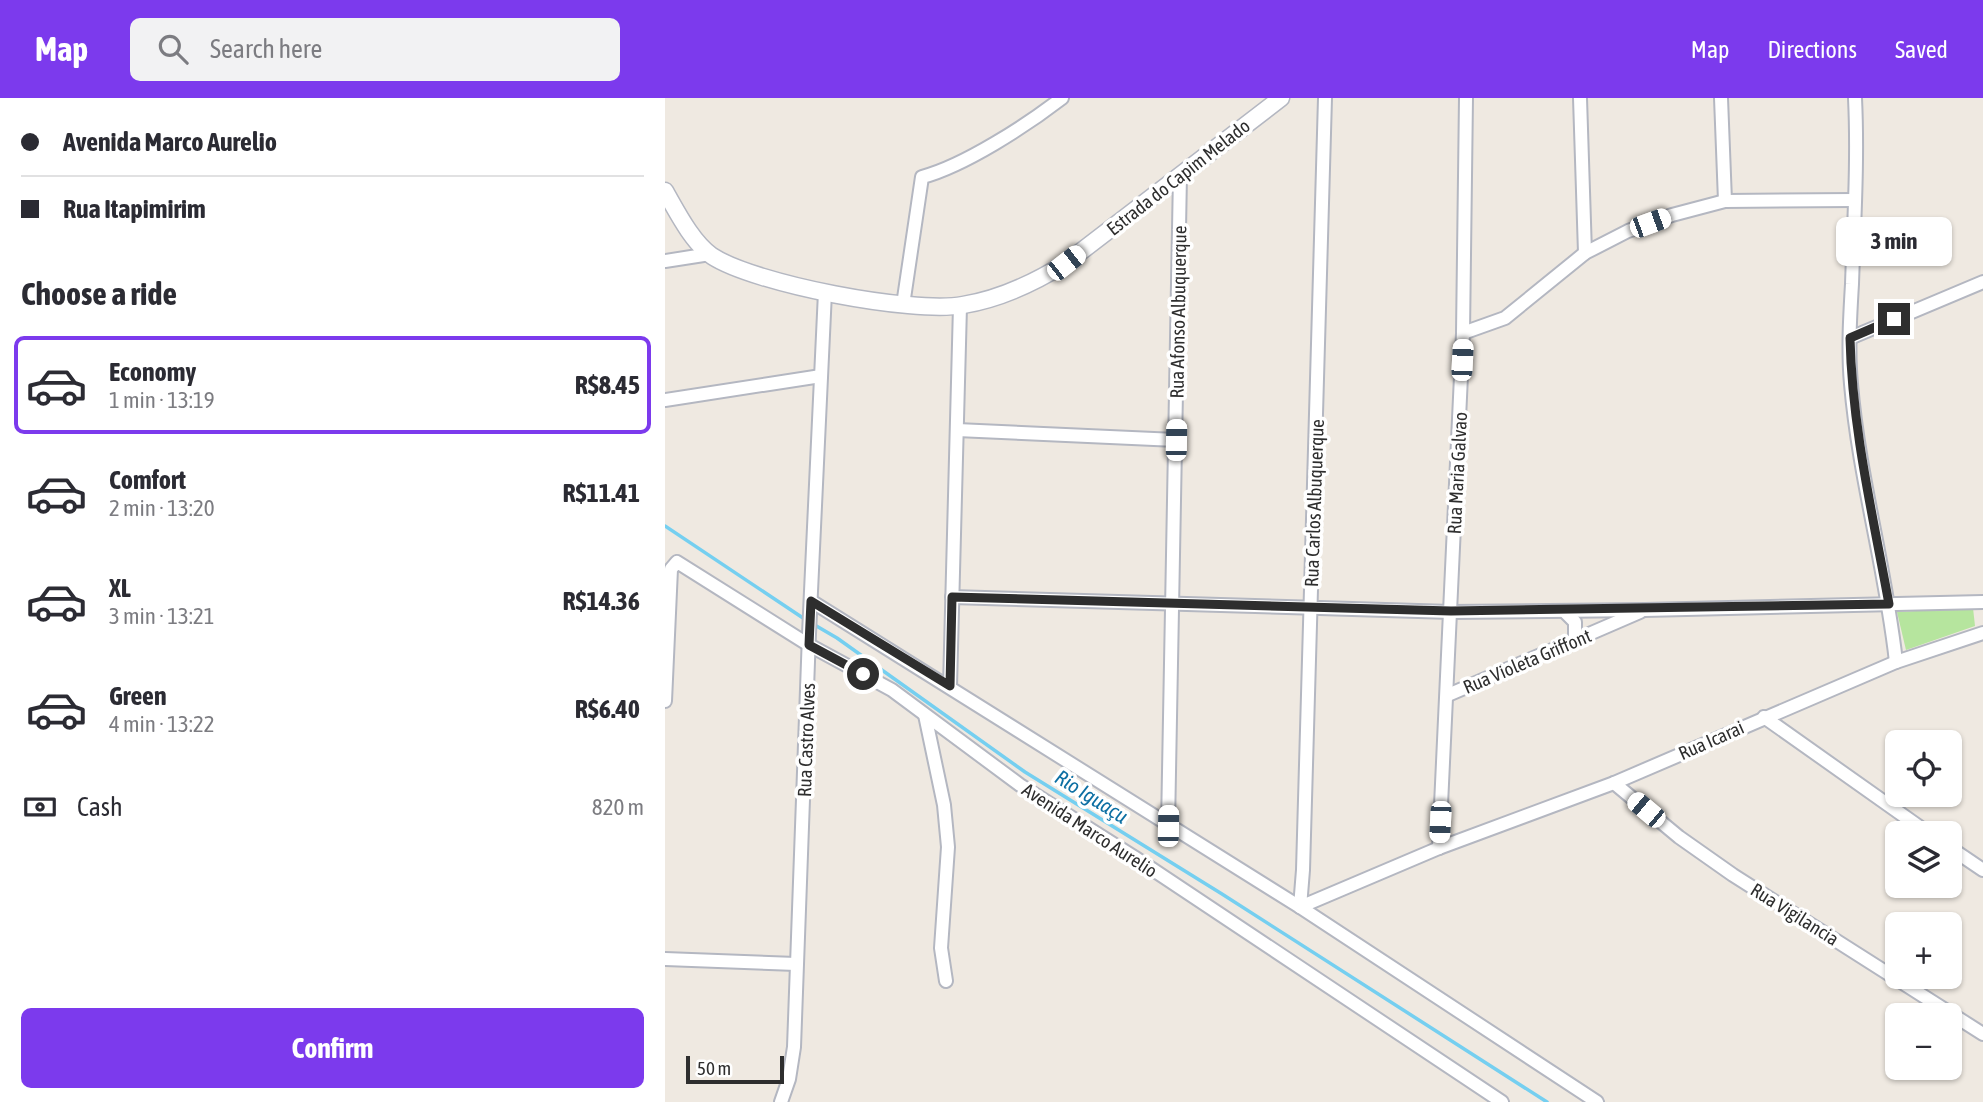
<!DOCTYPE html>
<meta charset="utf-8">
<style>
:root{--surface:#fff;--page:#f2f2f3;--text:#2b2b33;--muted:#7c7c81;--line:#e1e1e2;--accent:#7c3aed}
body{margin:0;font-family:"Asap Condensed",sans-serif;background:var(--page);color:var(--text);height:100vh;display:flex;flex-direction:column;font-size:26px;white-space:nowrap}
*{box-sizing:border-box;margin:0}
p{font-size:23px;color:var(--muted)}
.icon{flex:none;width:38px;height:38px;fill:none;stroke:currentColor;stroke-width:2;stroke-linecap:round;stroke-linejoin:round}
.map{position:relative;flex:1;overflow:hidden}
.sheet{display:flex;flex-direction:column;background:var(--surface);width:665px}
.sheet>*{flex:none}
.guide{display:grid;align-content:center;height:154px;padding:0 21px;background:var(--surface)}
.buttons{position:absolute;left:1220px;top:632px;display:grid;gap:14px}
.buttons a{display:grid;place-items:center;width:77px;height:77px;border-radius:10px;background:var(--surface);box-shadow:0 2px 5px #0004;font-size:35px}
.scale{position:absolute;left:21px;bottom:18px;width:98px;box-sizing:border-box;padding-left:7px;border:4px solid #2e2e2e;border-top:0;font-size:19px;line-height:24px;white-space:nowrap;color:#2e2e2e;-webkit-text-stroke:5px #fff;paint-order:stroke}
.end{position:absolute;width:32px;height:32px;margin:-16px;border:9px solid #2e2e2e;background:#fff;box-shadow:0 0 0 4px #fff}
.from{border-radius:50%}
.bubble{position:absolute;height:49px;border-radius:10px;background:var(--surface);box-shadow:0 2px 5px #0004;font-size:23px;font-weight:700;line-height:49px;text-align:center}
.car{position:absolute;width:21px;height:42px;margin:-21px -10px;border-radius:9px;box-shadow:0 0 5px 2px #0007;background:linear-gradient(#fff 24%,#345 0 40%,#fff 0 76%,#345 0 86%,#fff 0)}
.guide b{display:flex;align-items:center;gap:24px;height:66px;font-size:26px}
.guide b+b{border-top:2px solid var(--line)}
.guide i{width:18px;height:18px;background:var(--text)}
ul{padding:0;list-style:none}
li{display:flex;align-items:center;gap:21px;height:98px;margin:0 14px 10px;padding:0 7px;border:4px solid transparent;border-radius:10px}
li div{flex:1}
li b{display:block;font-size:26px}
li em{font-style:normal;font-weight:700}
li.on{border-color:var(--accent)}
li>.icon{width:63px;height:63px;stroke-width:1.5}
h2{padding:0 21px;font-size:32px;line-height:84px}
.pay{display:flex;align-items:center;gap:18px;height:77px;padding:0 21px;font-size:26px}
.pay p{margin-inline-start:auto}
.primary-button{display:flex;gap:14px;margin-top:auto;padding:14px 21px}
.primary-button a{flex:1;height:80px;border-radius:10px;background:var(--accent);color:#fff;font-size:28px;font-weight:700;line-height:80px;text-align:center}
header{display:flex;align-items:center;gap:42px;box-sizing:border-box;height:98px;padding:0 35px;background:var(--accent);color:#fff}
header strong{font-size:33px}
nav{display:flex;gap:38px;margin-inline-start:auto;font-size:24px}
.search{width:490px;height:63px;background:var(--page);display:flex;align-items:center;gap:18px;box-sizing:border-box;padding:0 24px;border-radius:10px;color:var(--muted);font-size:26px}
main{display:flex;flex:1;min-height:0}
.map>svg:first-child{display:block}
.green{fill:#b6e59e}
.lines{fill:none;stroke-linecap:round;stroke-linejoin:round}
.stream{stroke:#75cff0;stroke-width:3.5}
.minor-casing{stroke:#b4b7c1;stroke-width:16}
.tertiary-casing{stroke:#b4b7c1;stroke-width:19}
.minor{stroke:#fff;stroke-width:12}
.tertiary{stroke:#fff;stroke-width:16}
.route{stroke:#2e2e2e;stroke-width:9}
.labels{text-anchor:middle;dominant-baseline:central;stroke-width:7;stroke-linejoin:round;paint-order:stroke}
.street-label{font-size:19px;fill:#2e2e2e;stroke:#fff}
.water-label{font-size:21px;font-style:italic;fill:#0d6fa3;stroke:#fff}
</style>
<header>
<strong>Map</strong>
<div class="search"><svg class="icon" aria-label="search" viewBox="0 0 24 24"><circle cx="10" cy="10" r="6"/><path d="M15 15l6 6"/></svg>Search here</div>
<nav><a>Map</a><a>Directions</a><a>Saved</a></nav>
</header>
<main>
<section class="sheet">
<div class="guide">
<b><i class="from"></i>Avenida Marco Aurelio</b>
<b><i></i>Rua Itapimirim</b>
</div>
<h2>Choose a ride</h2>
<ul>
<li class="on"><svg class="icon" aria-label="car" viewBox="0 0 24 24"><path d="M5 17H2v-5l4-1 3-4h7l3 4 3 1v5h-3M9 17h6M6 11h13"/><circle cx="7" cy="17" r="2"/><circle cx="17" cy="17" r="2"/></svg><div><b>Economy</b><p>1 min · 13:19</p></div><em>R$8.45</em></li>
<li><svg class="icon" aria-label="car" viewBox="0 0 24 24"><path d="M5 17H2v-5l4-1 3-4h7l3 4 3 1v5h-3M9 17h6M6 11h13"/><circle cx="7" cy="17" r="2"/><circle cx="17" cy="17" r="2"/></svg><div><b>Comfort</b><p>2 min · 13:20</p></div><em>R$11.41</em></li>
<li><svg class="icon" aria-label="car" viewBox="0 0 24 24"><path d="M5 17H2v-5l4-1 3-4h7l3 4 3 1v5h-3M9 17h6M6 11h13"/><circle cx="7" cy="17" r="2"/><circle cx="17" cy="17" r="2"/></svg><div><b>XL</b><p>3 min · 13:21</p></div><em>R$14.36</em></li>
<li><svg class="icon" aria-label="car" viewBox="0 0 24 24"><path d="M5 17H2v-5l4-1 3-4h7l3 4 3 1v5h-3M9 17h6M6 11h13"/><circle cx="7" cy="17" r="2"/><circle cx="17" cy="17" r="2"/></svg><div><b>Green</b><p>4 min · 13:22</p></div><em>R$6.40</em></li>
</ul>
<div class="pay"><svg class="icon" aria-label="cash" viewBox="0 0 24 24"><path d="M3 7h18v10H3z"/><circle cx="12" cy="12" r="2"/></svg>Cash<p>820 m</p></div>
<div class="primary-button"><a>Confirm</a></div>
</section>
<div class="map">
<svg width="1318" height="1004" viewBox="0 0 1318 1004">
<rect width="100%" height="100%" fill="#efe9e1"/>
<polygon class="green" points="1308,510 1310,528 1241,552 1232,514"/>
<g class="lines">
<g class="stream">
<polyline points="0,428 141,522"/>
<polyline points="148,526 172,540 360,674 557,796 882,1004"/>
</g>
<g class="minor-casing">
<g id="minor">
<polyline points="660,0 638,772 635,809 774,750 949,685 1231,564 1318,535"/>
<polyline points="915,0 920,155"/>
<polyline points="1056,0 1060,103"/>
<path d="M1190,0C1193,62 1189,124 1187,186C1185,219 1183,253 1186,286C1194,380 1221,471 1231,564"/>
<polyline points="0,163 45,156"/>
<path d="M238,207L257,79C299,68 362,27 397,0"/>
<polyline points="798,235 840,220 920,155 963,133 1007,117 1060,103 1190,102"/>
<polyline points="1185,240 1318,184"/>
<polyline points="0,302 156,278"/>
<polyline points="292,332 511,342"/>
<polyline points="287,499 786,514 980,512 1318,504"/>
<polyline points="146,503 635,809 932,1004"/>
<polyline points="899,513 910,524 910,542"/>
<polyline points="285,588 295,208"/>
<polyline points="783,597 975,514"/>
<polyline points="0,603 6,471 12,464 144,547 227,592 355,687 469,759 837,1004"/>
<polyline points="260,617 279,707 283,749 276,850 281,883"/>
<polyline points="1099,619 1263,735"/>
<polyline points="949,685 1014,739 1068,777 1318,936"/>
<polyline points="503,728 515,77"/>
<polyline points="1284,749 1318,772"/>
<polyline points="774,750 798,235 801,0"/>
<polyline points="0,861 131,866"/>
<polyline points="116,1004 124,981 129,949 144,536 160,194"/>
</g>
</g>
<g class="tertiary-casing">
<path id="tertiary" d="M0,93C12,114 27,144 47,158C90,186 247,216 298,207C335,201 369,185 401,165L616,0"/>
</g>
<use href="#minor" class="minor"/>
<use href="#tertiary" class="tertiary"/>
</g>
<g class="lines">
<path class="route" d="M198,576L144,547L146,503L285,588L287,499L786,513L1224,506C1208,418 1187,330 1185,240L1229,221"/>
</g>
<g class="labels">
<g class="street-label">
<text transform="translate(513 79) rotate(-38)">Estrada do Capim Melado</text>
<text transform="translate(513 214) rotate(-89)">Rua Afonso Albuquerque</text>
<text transform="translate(792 375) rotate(-87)">Rua Maria Galvao</text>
<text transform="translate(649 405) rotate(-88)">Rua Carlos Albuquerque</text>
<text transform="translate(862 563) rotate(-23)">Rua Violeta Griffont</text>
<text transform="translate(141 642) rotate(-88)">Rua Castro Alves</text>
<text transform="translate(1046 642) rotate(-24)">Rua Icarai</text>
<text transform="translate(425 732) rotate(33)">Avenida Marco Aurelio</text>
<text transform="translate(1130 816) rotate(32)">Rua Vigilancia</text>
</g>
<g class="water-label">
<text transform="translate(427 698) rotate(32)">Rio Iguaçu</text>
</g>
</g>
</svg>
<div class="buttons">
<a><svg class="icon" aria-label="locate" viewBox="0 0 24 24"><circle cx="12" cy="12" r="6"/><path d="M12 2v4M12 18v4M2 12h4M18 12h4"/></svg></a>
<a><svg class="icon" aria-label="layers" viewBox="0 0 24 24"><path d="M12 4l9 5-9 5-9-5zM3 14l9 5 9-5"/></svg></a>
<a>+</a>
<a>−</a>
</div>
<div class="scale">50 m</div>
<i class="end from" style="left:198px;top:576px"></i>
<i class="end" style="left:1229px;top:221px"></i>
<div class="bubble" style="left:1171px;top:119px;width:116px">3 min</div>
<i class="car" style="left:985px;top:125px;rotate:70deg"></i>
<i class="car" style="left:401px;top:165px;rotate:52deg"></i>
<i class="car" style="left:797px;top:262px;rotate:3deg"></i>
<i class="car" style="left:511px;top:342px;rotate:1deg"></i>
<i class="car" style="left:981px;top:712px;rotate:310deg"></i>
<i class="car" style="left:775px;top:724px;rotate:183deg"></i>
<i class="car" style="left:503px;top:728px;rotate:1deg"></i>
</div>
</main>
